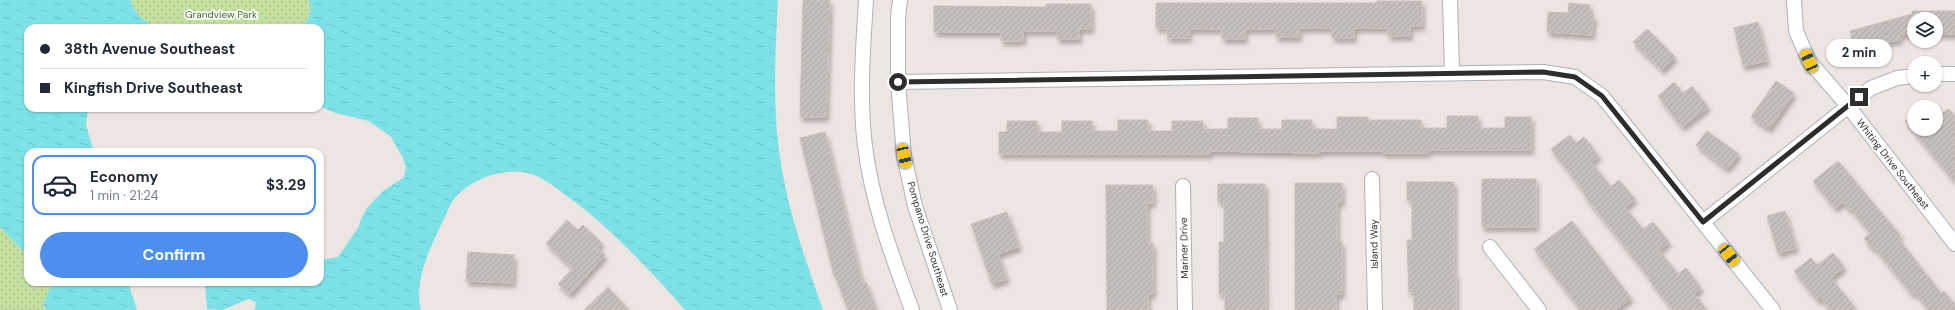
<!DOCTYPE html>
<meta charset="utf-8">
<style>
:root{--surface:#fff;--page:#f2f2f3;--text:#1f2937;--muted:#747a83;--line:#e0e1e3;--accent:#4d8eee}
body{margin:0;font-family:"DM Sans",sans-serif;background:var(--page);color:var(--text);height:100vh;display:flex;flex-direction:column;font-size:15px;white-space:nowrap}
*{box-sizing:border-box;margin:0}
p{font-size:13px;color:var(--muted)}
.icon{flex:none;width:22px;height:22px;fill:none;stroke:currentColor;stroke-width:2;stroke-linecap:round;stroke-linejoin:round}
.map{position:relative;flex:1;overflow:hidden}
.drawer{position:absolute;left:24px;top:148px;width:300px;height:138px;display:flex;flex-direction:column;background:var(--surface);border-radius:12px;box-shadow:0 1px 3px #0004}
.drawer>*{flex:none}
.top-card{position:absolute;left:24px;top:24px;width:300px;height:88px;border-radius:12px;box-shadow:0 1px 3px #0004;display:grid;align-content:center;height:88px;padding:0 16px;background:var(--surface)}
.buttons{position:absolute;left:1907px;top:12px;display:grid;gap:8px}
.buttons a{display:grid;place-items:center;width:36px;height:36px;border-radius:50%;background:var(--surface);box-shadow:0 1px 3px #0004;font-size:20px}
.end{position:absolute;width:18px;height:18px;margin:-9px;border:5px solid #2d2d2d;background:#fff;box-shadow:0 0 0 2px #fff}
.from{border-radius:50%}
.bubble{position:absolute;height:28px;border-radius:14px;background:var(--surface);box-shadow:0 1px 3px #0004;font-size:13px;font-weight:700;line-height:28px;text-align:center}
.car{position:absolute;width:12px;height:24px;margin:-12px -6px;border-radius:5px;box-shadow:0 0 3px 1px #0007;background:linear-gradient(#f5c518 24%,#345 0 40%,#f5c518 0 76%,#345 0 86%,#f5c518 0)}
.top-card b{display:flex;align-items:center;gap:14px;height:38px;font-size:15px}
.top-card b+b{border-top:1px solid var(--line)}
.top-card i{width:10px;height:10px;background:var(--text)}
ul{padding:7px 0 0;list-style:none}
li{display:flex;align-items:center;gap:12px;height:60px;margin:0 8px 6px;padding:0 8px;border:2px solid transparent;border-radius:12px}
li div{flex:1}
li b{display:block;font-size:15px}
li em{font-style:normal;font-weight:700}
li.active{border-color:var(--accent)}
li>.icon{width:36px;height:36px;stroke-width:1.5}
.button{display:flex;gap:8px;margin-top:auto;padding:8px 16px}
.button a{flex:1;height:46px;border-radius:24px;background:var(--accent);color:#fff;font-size:16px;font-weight:700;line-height:46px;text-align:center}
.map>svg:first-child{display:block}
.park{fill:url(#park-dots)}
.water{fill:url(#water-ripples)}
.building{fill:url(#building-hatch);stroke:#c9c0ba;filter:url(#shadow)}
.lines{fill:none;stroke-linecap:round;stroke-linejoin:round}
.street-casing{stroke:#adb2b8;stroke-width:16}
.street{stroke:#fff;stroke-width:14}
.route{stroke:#2d2d2d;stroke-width:5}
.labels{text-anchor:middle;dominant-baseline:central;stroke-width:3.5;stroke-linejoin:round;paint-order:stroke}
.park-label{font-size:10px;fill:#3e6720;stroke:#fff}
.street-label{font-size:10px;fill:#2d2d2d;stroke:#fff}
</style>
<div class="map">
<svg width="1955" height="310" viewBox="0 0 1955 310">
<defs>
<pattern id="park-dots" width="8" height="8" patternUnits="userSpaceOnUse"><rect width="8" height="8" fill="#c4e0a1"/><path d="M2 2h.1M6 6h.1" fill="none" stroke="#a9c08b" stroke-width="1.8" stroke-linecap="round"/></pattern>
<pattern id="water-ripples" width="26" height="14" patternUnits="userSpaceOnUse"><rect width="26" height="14" fill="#7ce2e7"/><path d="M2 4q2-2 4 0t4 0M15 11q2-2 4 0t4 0" fill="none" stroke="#6cc2c6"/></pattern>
<pattern id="building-hatch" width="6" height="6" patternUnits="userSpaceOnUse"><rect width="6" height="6" fill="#c6c0bc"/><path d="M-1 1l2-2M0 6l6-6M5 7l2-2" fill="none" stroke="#aaa5a2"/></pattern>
<filter id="shadow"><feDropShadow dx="2.5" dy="4.5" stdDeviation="2" flood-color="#0004"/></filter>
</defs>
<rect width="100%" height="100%" fill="#ede5e1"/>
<g class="park">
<path d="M131,0H309C312,12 310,21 300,28H156C144,20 133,14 131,0Z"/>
<polygon points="0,227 28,256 28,282 50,282 52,284 43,304 47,310 0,310"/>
</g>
<g class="water">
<path d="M0,0H131C133,14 144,20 156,28H28V108H88L86,125L94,152H28V256L0,227Z"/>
<path d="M309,0H778C775,55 772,109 781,164C789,214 806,262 823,310H685C649,269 611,228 567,196C555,187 543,177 528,173C503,168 471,178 454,199C449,205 447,214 443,221C431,245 413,282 421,310H254L256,305L255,302L249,299L222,310L207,309L205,282H320V260L338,257L358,228L362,217L367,208L383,191L404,177L406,167L403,158L391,137L369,121L335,113L320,106V28H300C310,21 312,12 309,0Z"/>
<polygon points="50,282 128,282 137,310 47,310 43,304 52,284"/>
</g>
<g class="building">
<polygon points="803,0 830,0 826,117 800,117"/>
<polygon points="1377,1 1422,1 1422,26 1410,26 1410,36 1388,36 1388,28 1354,28 1354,38 1332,38 1332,28 1299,28 1299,37 1276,37 1276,29 1245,29 1245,39 1222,39 1222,29 1189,29 1189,38 1167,38 1167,28 1156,28 1156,3 1377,3"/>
<polygon points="1569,3 1590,5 1589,15 1594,15 1592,35 1547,32 1548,12 1568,13"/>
<polygon points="1046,4 1091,4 1091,29 1079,29 1079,39 1057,39 1057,31 1023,31 1023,41 1001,41 1001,32 934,32 934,6 1046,7"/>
<polygon points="1912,11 1955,11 1955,34 1936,34 1936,19 1914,19 1914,34 1899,34 1901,39 1855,51 1850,31 1912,14"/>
<polygon points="1758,22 1767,61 1743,66 1734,28"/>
<polygon points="1647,29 1675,57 1662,70 1633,42"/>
<polygon points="1776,81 1794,93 1769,129 1751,117"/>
<polygon points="1674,82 1683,93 1692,86 1708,107 1682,127 1658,96"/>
<polygon points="1925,105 1937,106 1943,113 1949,109 1955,116 1955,182 1905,121 1914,114 1914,129 1936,129 1936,107 1922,107"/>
<polygon points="1447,116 1478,116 1478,128 1505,128 1505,117 1531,117 1531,150 1428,150 1428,153 1383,153 1383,151 1319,151 1319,153 1210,151 1210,154 999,154 999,132 1007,132 1007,121 1037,121 1037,132 1062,132 1062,121 1092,121 1092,131 1118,131 1118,120 1148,120 1148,131 1172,131 1172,121 1203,121 1203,129 1228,129 1228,118 1258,118 1258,129 1282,129 1282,120 1312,120 1312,129 1337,129 1337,117 1368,117 1368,120 1421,120 1421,128 1447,128"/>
<polygon points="1707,131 1739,154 1727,169 1696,145"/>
<polygon points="825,132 862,283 866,282 876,310 848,310 835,275 834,276 800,138"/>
<polygon points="1570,135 1576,143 1584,137 1599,156 1591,162 1611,187 1619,180 1635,199 1625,207 1643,229 1653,222 1669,242 1659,250 1678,274 1686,268 1701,288 1694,294 1707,310 1673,310 1650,281 1651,280 1584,195 1585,193 1551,149"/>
<polygon points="1838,161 1901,236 1898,238 1941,293 1944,291 1955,305 1955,310 1929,310 1915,292 1912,294 1874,247 1872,248 1864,238 1871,233 1850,208 1848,209 1843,202 1835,208 1813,181"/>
<rect x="1482" y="179" width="54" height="48"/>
<polygon points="1407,182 1454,182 1454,274 1456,274 1456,310 1414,310 1414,292 1409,292 1407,240 1412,240 1412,200 1407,200"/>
<polygon points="1295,183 1342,183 1342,202 1337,202 1337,242 1342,242 1342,294 1336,294 1336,310 1295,310"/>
<polygon points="1218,184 1265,184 1266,310 1225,310 1225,294 1219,294 1219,242 1224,242 1224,202 1218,202"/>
<polygon points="1106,185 1153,185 1153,203 1147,203 1147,243 1153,243 1153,294 1148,294 1148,310 1107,310"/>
<polygon points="1785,211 1796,248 1778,253 1767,216"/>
<polygon points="1007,212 1019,247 998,254 1007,279 992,284 971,224"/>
<polygon points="567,220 578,230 583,225 602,243 597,248 605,255 570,294 558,284 573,268 546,243"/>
<polygon points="1572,221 1631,298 1615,310 1581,310 1534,249"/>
<polygon points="468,252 514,255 513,283 466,281"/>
<polygon points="1833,253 1844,267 1831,278 1857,310 1830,310 1821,298 1818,301 1794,271 1811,258 1817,265"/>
<polygon points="608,287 629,310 584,310"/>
</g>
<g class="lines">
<g class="street-casing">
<g id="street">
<path d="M866,0C863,48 859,98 865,146C872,203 892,256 912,310"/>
<polyline points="900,0 898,18 898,82 904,156 915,206 950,310"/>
<polyline points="1450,0 1452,73"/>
<polyline points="1794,0 1796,31 1809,61 1848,106 1955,244"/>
<polyline points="1936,74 1955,74"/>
<polyline points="898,82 1543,72 1575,77 1602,96 1773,310"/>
<polyline points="1372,179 1375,310"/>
<polyline points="1183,186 1185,310"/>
<polyline points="1703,222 1871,88 1897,78 1914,76"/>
<polyline points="1490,247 1539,310"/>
</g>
</g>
<use href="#street" class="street"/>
</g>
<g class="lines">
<polyline class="route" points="898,82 1543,72 1575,77 1602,96 1703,222 1859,97"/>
</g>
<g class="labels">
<g class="park-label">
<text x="221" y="14">Grandview Park</text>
</g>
<g class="street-label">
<text transform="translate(1893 164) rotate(52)">Whiting Drive Southeast</text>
<text transform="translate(928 239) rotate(73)">Pompano Drive Southeast</text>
<text transform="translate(1374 244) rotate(-91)">Island Way</text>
<text transform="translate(1184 248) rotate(-91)">Mariner Drive</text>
</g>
</g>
</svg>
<div class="buttons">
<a><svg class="icon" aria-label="layers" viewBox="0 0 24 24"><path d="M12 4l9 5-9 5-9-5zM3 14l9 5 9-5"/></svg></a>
<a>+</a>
<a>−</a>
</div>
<i class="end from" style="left:898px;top:82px"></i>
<i class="end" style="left:1859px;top:97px"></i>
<div class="bubble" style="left:1826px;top:39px;width:66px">2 min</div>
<i class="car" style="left:1809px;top:61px;rotate:336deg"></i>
<i class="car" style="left:904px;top:156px;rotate:167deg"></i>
<i class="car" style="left:1729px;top:255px;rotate:142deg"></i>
<div class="top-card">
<b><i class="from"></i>38th Avenue Southeast</b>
<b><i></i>Kingfish Drive Southeast</b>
</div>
<section class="drawer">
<ul>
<li class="active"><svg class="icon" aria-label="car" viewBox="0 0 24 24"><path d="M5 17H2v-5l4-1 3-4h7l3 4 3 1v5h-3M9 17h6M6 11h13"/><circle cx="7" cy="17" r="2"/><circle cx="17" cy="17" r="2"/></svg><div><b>Economy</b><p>1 min · 21:24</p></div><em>$3.29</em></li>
</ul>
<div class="button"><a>Confirm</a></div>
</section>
</div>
